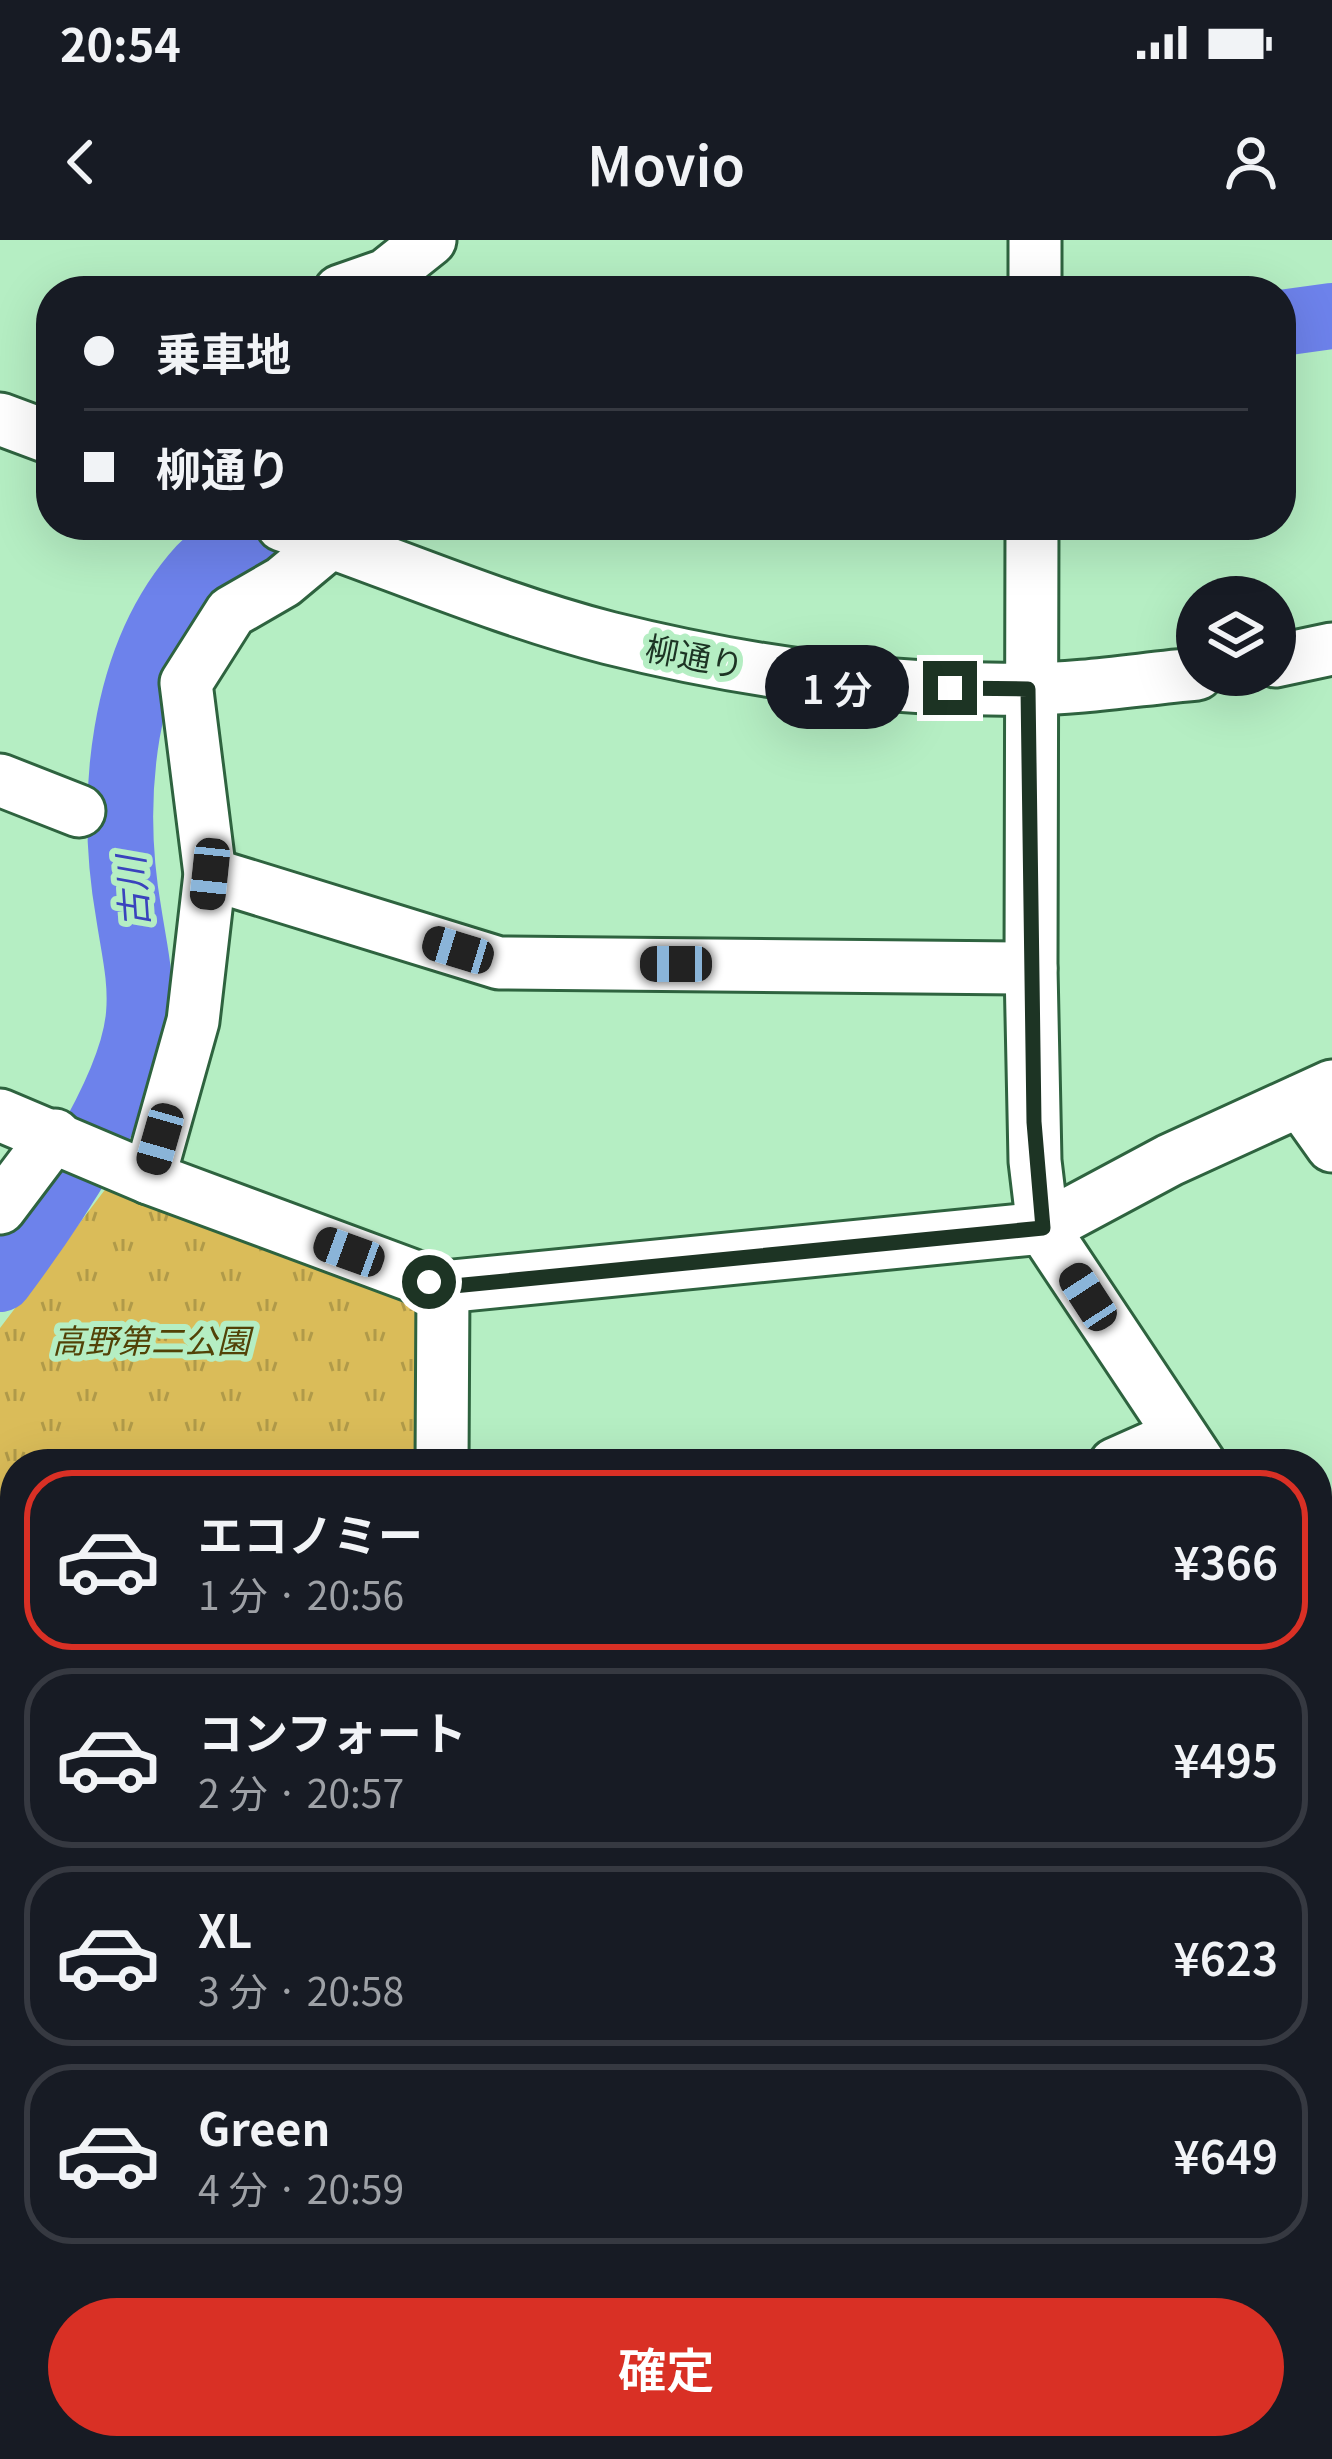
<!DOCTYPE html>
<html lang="ja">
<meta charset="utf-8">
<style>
:root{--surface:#171b24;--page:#242831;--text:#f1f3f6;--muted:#9ea1a6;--line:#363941;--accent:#d93025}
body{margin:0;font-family:Georgia,"Noto Sans JP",serif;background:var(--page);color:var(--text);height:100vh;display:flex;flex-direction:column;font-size:45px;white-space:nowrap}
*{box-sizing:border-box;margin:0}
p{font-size:39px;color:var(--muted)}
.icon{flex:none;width:66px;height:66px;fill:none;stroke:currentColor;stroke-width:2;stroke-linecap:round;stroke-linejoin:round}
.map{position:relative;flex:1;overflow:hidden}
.drawer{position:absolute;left:0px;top:1209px;width:1332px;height:1011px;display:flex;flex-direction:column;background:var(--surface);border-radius:48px 48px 0 0;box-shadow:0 12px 48px #0002}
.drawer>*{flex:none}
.hud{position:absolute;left:36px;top:36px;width:1260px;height:264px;border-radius:48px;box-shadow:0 12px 48px #0002;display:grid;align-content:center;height:264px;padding:0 48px;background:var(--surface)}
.controls{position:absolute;left:1176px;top:336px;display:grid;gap:24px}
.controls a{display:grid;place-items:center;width:120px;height:120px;border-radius:50%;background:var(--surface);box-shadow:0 12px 48px #0002;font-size:60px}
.end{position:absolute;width:54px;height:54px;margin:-27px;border:15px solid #1d3424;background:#fff;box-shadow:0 0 0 6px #fff}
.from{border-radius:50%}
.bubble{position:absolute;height:84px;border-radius:42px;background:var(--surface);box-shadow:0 12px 48px #0002;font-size:39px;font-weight:600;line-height:84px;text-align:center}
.car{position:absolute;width:36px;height:72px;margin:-36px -18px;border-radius:15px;box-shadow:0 0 9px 3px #0007;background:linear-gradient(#222 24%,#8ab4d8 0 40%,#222 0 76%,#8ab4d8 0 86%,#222 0)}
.hud b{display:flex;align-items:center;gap:42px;height:114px;font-size:45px}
.hud b+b{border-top:3px solid var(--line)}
.hud i{width:30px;height:30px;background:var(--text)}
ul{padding:21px 0 0;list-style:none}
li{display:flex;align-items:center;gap:36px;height:180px;margin:0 24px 18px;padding:0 24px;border:6px solid var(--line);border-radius:48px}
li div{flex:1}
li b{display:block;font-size:45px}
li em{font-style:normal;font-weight:600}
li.selected{border-color:var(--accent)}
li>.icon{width:108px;height:108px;stroke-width:1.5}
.button{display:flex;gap:24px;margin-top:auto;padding:24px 48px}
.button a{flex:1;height:138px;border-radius:72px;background:var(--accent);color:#fff;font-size:48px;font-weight:600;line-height:138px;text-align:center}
.status{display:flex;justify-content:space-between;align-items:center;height:84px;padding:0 60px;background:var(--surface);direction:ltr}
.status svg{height:33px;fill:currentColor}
header{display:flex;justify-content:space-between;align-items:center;height:156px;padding:0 48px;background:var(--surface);font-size:54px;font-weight:600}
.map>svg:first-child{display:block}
.grass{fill:url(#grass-tufts)}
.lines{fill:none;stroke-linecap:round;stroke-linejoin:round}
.river{stroke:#6d82eb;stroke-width:66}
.minor-casing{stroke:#2e633f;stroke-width:57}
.path{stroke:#87b693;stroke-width:6;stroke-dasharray:9 6;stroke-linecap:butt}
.minor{stroke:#fff;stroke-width:51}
.rail{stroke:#4e7057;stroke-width:9;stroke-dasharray:6 12;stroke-linecap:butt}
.route{stroke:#1d3424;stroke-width:15}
.labels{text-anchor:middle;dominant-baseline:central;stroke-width:12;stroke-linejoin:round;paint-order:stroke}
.street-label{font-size:33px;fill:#1d3424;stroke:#b5eec3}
.park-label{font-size:33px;font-style:italic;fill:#524207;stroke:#b5eec3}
.water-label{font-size:36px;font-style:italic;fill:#3943bd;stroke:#b5eec3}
</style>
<div class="status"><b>20:54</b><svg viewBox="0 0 49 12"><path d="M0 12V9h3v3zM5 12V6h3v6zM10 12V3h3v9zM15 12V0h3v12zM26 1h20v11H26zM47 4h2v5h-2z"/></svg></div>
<header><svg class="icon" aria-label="back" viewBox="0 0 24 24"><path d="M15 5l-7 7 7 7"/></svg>Movio<svg class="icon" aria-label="person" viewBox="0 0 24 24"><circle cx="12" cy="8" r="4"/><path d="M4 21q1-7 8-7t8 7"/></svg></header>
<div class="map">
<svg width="1332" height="2219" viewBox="0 0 1332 2219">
<defs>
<pattern id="grass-tufts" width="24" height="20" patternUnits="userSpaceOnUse" patternTransform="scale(3)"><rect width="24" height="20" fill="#dabc59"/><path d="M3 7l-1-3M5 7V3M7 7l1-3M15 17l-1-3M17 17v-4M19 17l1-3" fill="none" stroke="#b09a49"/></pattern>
</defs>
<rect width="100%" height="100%" fill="#b5eec3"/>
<polygon class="grass" points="107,947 415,1066 426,1080 424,1224 15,1224 15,1314 0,1314 0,1088"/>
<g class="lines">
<g class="river">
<polyline points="1281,83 1332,76"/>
<path d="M0,1039C47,976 133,852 139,774C142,740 134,708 129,675C109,562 120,417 201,328C218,310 250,298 271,285"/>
</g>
<g class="minor-casing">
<g id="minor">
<polyline points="1035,0 1035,51"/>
<polyline points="340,51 386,35 430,0"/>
<polyline points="0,179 51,198"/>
<path d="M282,285C391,322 497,369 609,398C745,432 885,451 1024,449C1082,449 1140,439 1197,434"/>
<polyline points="1032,285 1031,728 1035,921 1043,988 1200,1224"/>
<polyline points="1275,421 1332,409"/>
<polyline points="0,540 79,571"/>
<polyline points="210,634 499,723 1031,728"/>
<polyline points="1300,861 1332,906"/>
<polyline points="0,875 149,938 443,1047 1043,988 1170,920 1332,846"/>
<polyline points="149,938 193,781 210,634 186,443 231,372 283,342 331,302"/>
<polyline points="0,968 55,895"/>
<polyline points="442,1224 443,1047"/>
<polyline points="1115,1224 1178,1196"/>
<polyline points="0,1331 15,1331"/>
<polyline points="1317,1389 1332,1378"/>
<polyline points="1317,1649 1332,1650"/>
<polyline points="0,1668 15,1668"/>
<polyline points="1317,1776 1332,1762"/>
<polyline points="843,2219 859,2205"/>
</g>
</g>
<g class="path">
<polyline points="1317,1481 1332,1470"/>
<polyline points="276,2219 295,2205"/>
</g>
<use href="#minor" class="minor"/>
<g class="rail">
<polyline points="1317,1435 1332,1424"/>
<polyline points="212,2219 232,2205"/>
</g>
</g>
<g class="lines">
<polyline class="route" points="429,1042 443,1047 1043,988 1034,882 1028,449 950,448"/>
</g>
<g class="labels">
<g class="street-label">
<text transform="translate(695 415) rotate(11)">柳通り</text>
</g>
<g class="park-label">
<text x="151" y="1099">高野第二公園</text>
</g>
<g class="water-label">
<text transform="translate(130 652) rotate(-94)">古川</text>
</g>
</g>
</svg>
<div class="controls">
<a><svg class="icon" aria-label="layers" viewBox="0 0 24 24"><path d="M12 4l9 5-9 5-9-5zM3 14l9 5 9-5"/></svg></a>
</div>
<i class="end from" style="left:429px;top:1042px"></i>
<i class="end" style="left:950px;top:448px"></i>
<div class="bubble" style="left:765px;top:405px;width:144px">1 分</div>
<i class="car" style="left:210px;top:634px;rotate:186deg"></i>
<i class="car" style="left:458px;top:710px;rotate:287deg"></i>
<i class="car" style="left:676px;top:724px;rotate:270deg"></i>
<i class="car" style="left:160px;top:899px;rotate:196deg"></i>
<i class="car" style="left:349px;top:1012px;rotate:290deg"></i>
<i class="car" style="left:1088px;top:1057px;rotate:327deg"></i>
<div class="hud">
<b><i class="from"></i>乗車地</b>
<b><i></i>柳通り</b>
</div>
<section class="drawer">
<ul>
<li class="selected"><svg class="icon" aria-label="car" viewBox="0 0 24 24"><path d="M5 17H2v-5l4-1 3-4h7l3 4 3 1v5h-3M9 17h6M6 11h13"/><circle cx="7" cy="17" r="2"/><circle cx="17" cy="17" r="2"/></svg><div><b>エコノミー</b><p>1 分 · 20:56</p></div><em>¥366</em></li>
<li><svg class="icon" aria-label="car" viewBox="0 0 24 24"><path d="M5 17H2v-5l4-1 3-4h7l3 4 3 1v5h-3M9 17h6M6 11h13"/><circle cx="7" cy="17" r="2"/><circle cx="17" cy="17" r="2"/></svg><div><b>コンフォート</b><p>2 分 · 20:57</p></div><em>¥495</em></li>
<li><svg class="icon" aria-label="car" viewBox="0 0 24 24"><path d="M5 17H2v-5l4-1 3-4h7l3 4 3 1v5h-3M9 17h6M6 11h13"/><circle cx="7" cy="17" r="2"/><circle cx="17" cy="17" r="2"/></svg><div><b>XL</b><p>3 分 · 20:58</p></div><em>¥623</em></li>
<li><svg class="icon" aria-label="car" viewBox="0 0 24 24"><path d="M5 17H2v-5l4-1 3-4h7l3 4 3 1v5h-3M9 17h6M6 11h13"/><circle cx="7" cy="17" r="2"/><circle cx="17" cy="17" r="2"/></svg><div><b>Green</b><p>4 分 · 20:59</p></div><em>¥649</em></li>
</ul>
<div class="button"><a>確定</a></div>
</section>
</div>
